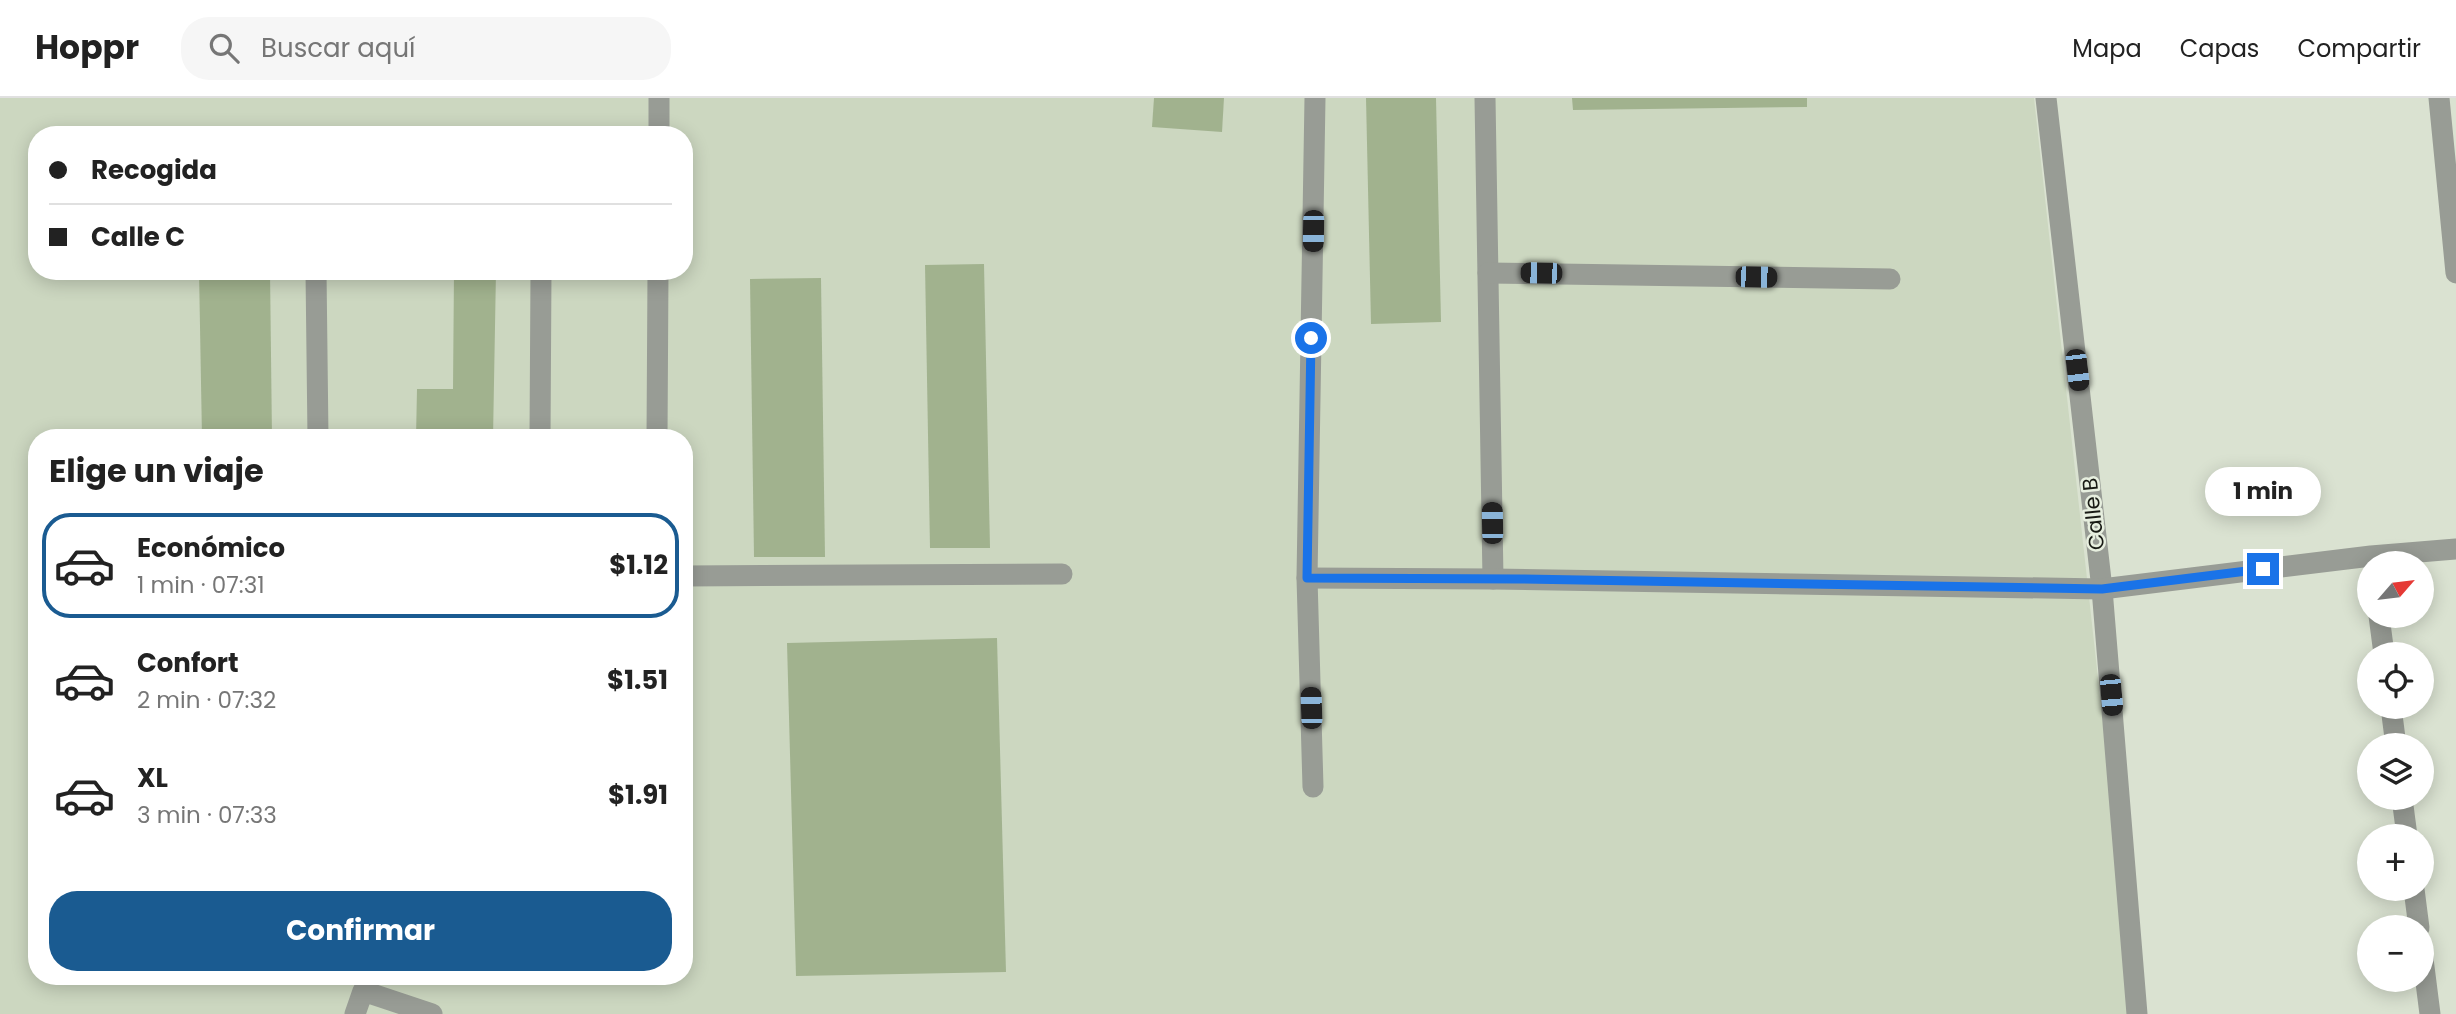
<!DOCTYPE html>
<html lang="es">
<meta charset="utf-8">
<style>
:root{--surface:#fff;--page:#f6f6f6;--text:#222;--muted:#767676;--line:#e0e0e0;--accent:#1a5b91}
body{margin:0;font-family:Poppins,sans-serif;background:var(--page);color:var(--text);height:100vh;display:flex;flex-direction:column;font-size:26px;white-space:nowrap}
*{box-sizing:border-box;margin:0}
p{font-size:23px;color:var(--muted)}
.icon{flex:none;width:38px;height:38px;fill:none;stroke:currentColor;stroke-width:2;stroke-linecap:round;stroke-linejoin:round}
.map{position:relative;flex:1;overflow:hidden}
.side{position:absolute;left:28px;top:331px;width:665px;height:556px;display:flex;flex-direction:column;background:var(--surface);border-radius:28px;box-shadow:0 4px 18px #0003}
.side>*{flex:none}
.banner{position:absolute;left:28px;top:28px;width:665px;height:154px;border-radius:28px;box-shadow:0 4px 18px #0003;display:grid;align-content:center;height:154px;padding:0 21px;background:var(--surface)}
.needle{width:46px;rotate:62deg}
.fabs{position:absolute;left:2357px;top:453px;display:grid;gap:14px}
.fabs a{display:grid;place-items:center;width:77px;height:77px;border-radius:50%;background:var(--surface);box-shadow:0 4px 18px #0003;font-size:35px}
.end{position:absolute;width:32px;height:32px;margin:-16px;border:9px solid #1a73e8;background:#fff;box-shadow:0 0 0 4px #fff}
.from{border-radius:50%}
.bubble{position:absolute;height:49px;border-radius:24px;background:var(--surface);box-shadow:0 4px 18px #0003;font-size:23px;font-weight:700;line-height:49px;text-align:center}
.car{position:absolute;width:21px;height:42px;margin:-21px -10px;border-radius:9px;box-shadow:0 0 5px 2px #0007;background:linear-gradient(#222 24%,#8ab4d8 0 40%,#222 0 76%,#8ab4d8 0 86%,#222 0)}
.banner b{display:flex;align-items:center;gap:24px;height:66px;font-size:26px}
.banner b+b{border-top:2px solid var(--line)}
.banner i{width:18px;height:18px;background:var(--text)}
ul{padding:0;list-style:none}
li{display:flex;align-items:center;gap:21px;height:105px;margin:0 14px 10px;padding:0 7px;border:4px solid transparent;border-radius:28px}
li div{flex:1}
li b{display:block;font-size:26px}
li em{font-style:normal;font-weight:700}
li.on{border-color:var(--accent)}
li>.icon{width:63px;height:63px;stroke-width:1.5}
h2{padding:0 21px;font-size:32px;line-height:84px}
.button{display:flex;gap:14px;margin-top:auto;padding:14px 21px}
.button a{flex:1;height:80px;border-radius:28px;background:var(--accent);color:#fff;font-size:28px;font-weight:700;line-height:80px;text-align:center}
header{display:flex;align-items:center;gap:42px;box-sizing:border-box;height:98px;padding:0 35px;background:var(--surface);border-bottom:2px solid var(--line)}
header strong{font-size:33px}
nav{display:flex;gap:38px;margin-inline-start:auto;font-size:24px}
.search{width:490px;height:63px;background:var(--page);display:flex;align-items:center;gap:18px;box-sizing:border-box;padding:0 24px;border-radius:28px;color:var(--muted);font-size:26px}
.map>svg:first-child{display:block}
.built{fill:#ccd7c0;fill-rule:evenodd}
.building{fill:#a1b28e}
.lines{fill:none;stroke-linecap:round;stroke-linejoin:round}
.lane{stroke:#989c95;stroke-width:21}
.street{stroke:#989c95;stroke-width:21}
.route{stroke:#1a73e8;stroke-width:9}
.labels{text-anchor:middle;dominant-baseline:central;stroke-width:5;stroke-linejoin:round;paint-order:stroke}
.street-label{font-size:21px;fill:#181a14;stroke:#e7efdf}
</style>
<header>
<strong>Hoppr</strong>
<div class="search"><svg class="icon" aria-label="search" viewBox="0 0 24 24"><circle cx="10" cy="10" r="6"/><path d="M15 15l6 6"/></svg>Buscar aquí</div>
<nav><a>Mapa</a><a>Capas</a><a>Compartir</a></nav>
</header>
<div class="map">
<svg width="2456" height="916" viewBox="0 0 2456 916">
<rect width="100%" height="100%" fill="#dae2d1"/>
<path class="built" d="M0,0H2034L2135,916H0ZM37,37H684V173H37ZM37,340H684V878H37Z"/>
<g class="building">
<polygon points="1154,0 1224,0 1222,34 1152,29"/>
<polygon points="1366,0 1436,0 1441,224 1371,226"/>
<polygon points="1572,0 1807,0 1807,9 1573,12"/>
<polygon points="984,166 990,450 930,450 925,167"/>
<polygon points="199,173 270,173 272,340 202,340"/>
<polygon points="454,173 496,173 493,340 416,340 417,291 453,291"/>
<polygon points="821,180 825,459 754,459 750,181"/>
<polygon points="997,540 1006,874 796,878 787,545"/>
</g>
<g class="lines">
<g class="lane">
<polyline points="1485,0 1493,481"/>
<polyline points="316,173 318,340"/>
<polyline points="1488,175 1890,181"/>
<polyline points="540,340 541,173"/>
<polyline points="684,478 1062,476"/>
<polyline points="355,916 363,893 432,916"/>
</g>
<g class="street">
<polyline points="2046,0 2102,491 2137,916"/>
<polyline points="2439,0 2456,175"/>
<polyline points="659,37 659,0"/>
<polyline points="657,340 658,173"/>
<polyline points="1307,480 1493,481 2102,491 2371,458 2456,451"/>
<polyline points="2379,518 2384,556"/>
<polyline points="2391,609 2396,648"/>
<polyline points="1313,689 1307,480 1315,0"/>
<polyline points="2402,700 2407,738"/>
<polyline points="2414,791 2419,830"/>
<polyline points="2422,853 2430,916"/>
</g>
</g>
<g class="lines">
<polyline class="route" points="1311,240 1307,480 1521,481 2102,491 2263,471"/>
</g>
<g class="labels">
<g class="street-label">
<text transform="translate(2093 416) rotate(-96)">Calle B</text>
</g>
</g>
</svg>
<div class="fabs">
<a><svg class="needle" viewBox="-14 -14 28 28"><path d="M0-13l5 13h-10z" fill="#e53935"/><path d="M0 13l5-13h-10z" fill="#767676"/></svg></a>
<a><svg class="icon" aria-label="locate" viewBox="0 0 24 24"><circle cx="12" cy="12" r="6"/><path d="M12 2v4M12 18v4M2 12h4M18 12h4"/></svg></a>
<a><svg class="icon" aria-label="layers" viewBox="0 0 24 24"><path d="M12 4l9 5-9 5-9-5zM3 14l9 5 9-5"/></svg></a>
<a>+</a>
<a>−</a>
</div>
<i class="end from" style="left:1311px;top:240px"></i>
<i class="end" style="left:2263px;top:471px"></i>
<div class="bubble" style="left:2205px;top:369px;width:116px">1 min</div>
<i class="car" style="left:1313px;top:133px;rotate:181deg"></i>
<i class="car" style="left:1541px;top:175px;rotate:271deg"></i>
<i class="car" style="left:1756px;top:179px;rotate:91deg"></i>
<i class="car" style="left:2077px;top:272px;rotate:173deg"></i>
<i class="car" style="left:1492px;top:425px;rotate:359deg"></i>
<i class="car" style="left:2111px;top:597px;rotate:175deg"></i>
<i class="car" style="left:1311px;top:610px;rotate:358deg"></i>
<div class="banner">
<b><i class="from"></i>Recogida</b>
<b><i></i>Calle C</b>
</div>
<section class="side">
<h2>Elige un viaje</h2>
<ul>
<li class="on"><svg class="icon" aria-label="car" viewBox="0 0 24 24"><path d="M5 17H2v-5l4-1 3-4h7l3 4 3 1v5h-3M9 17h6M6 11h13"/><circle cx="7" cy="17" r="2"/><circle cx="17" cy="17" r="2"/></svg><div><b>Económico</b><p>1 min · 07:31</p></div><em>$1.12</em></li>
<li><svg class="icon" aria-label="car" viewBox="0 0 24 24"><path d="M5 17H2v-5l4-1 3-4h7l3 4 3 1v5h-3M9 17h6M6 11h13"/><circle cx="7" cy="17" r="2"/><circle cx="17" cy="17" r="2"/></svg><div><b>Confort</b><p>2 min · 07:32</p></div><em>$1.51</em></li>
<li><svg class="icon" aria-label="car" viewBox="0 0 24 24"><path d="M5 17H2v-5l4-1 3-4h7l3 4 3 1v5h-3M9 17h6M6 11h13"/><circle cx="7" cy="17" r="2"/><circle cx="17" cy="17" r="2"/></svg><div><b>XL</b><p>3 min · 07:33</p></div><em>$1.91</em></li>
</ul>
<div class="button"><a>Confirmar</a></div>
</section>
</div>
